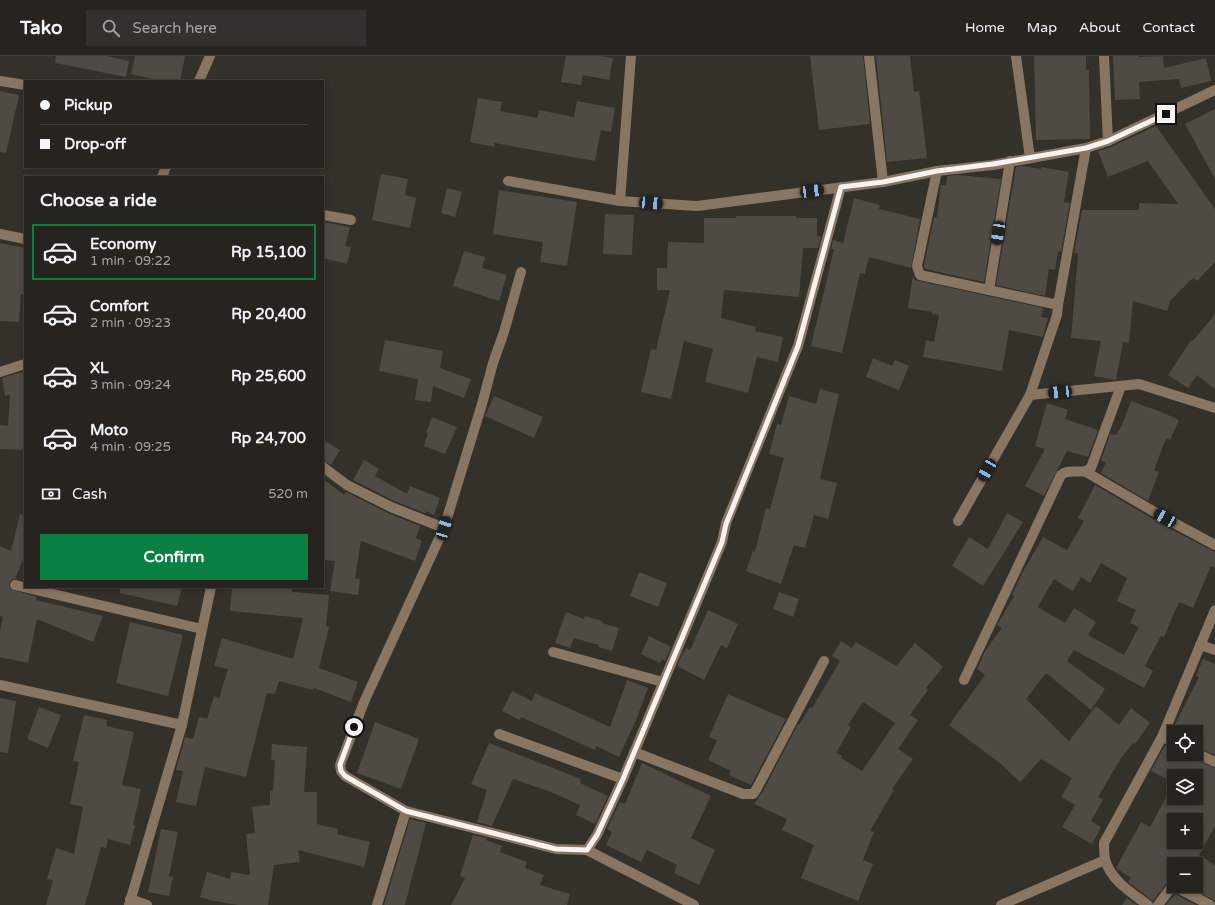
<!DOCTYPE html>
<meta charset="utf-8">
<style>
:root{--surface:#272420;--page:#33302d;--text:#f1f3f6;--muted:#a4a4a5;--line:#43413e;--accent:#0b8043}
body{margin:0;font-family:"Varela Round",sans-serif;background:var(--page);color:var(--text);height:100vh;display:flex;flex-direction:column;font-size:15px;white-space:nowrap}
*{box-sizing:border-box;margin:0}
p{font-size:13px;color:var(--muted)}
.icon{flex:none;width:22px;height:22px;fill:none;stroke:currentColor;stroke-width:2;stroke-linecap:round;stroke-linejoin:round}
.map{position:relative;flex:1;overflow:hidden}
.details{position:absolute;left:24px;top:120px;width:300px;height:412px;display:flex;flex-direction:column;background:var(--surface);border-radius:0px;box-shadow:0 2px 6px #0003,0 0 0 1px var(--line)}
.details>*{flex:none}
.hud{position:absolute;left:24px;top:24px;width:300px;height:88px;border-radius:0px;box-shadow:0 2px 6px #0003,0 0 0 1px var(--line);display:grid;align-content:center;height:88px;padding:0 16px;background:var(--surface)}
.fabs{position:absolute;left:1167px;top:669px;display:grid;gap:8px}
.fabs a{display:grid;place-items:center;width:36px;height:36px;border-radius:0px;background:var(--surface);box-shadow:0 2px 6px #0003,0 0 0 1px var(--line);font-size:20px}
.end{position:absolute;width:18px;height:18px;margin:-9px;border:5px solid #f6f3f0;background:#111;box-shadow:0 0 0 2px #111}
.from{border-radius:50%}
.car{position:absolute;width:12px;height:24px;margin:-12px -6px;border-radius:5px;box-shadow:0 0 3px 1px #0007;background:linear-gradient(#222 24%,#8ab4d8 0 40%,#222 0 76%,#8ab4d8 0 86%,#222 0)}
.hud b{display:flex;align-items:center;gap:14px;height:38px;font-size:15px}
.hud b+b{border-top:1px solid var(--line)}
.hud i{width:10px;height:10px;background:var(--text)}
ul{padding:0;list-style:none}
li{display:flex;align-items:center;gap:12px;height:56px;margin:0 8px 6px;padding:0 8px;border:2px solid transparent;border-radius:0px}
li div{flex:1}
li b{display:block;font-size:15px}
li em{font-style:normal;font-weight:700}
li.active{border-color:var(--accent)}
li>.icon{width:36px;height:36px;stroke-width:1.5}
h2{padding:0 16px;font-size:18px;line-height:48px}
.pay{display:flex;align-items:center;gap:10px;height:44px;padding:0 16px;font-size:15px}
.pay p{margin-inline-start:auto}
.cta{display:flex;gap:8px;margin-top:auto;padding:8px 16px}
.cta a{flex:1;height:46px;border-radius:0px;background:var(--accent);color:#fff;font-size:16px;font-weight:700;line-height:46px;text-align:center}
header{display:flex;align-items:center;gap:24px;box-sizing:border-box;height:56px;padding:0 20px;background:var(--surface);border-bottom:1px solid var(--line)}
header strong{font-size:19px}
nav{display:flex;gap:22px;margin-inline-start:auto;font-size:14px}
.search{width:280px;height:36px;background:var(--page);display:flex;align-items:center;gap:10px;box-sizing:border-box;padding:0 14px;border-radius:0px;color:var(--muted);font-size:15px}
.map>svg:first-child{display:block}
.building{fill:#4f4a44;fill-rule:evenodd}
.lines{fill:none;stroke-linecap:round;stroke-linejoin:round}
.minor{stroke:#887562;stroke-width:10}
.route{stroke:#f6f3f0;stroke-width:5}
</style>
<header>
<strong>Tako</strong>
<div class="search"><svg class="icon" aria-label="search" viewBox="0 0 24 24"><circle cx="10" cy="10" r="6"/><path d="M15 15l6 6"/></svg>Search here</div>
<nav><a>Home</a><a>Map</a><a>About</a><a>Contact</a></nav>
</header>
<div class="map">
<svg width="1215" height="849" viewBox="0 0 1215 849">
<rect width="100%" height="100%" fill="#34302a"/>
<g class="building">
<polygon points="56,0 107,0 129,5 126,21 55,7"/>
<polygon points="135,0 185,0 180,25 162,25 131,18"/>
<polygon points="566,0 600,0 613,2 609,24 583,19 581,29 561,26"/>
<polygon points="810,0 863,0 870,68 819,74"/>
<polygon points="876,0 910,0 914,36 919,35 927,102 887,106"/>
<polygon points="1034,0 1086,0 1086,14 1089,14 1090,83 1036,84"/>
<polygon points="1113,0 1139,0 1139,1 1163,0 1164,12 1206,2 1211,25 1181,32 1179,23 1139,26 1140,43 1115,44"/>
<polygon points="0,35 19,39 6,97 0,96"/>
<polygon points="478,42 502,46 500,55 537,62 539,54 574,61 577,45 615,52 611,76 601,74 595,105 494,87 494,91 470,86"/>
<polygon points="1215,53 1215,123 1185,68"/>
<polygon points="1156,70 1215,153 1215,206 1197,225 1193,222 1170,245 1167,255 1133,245 1129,287 1123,286 1116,324 1115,324 1094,320 1101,285 1071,282 1078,198 1074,197 1082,154 1139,154 1139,147 1178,148 1148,105 1108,121 1098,95 1111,91"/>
<polygon points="1023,110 1041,113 1041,111 1069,116 1064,146 1070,147 1061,196 1058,195 1055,214 1049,213 1045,240 996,229 1016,111"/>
<polygon points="381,118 408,123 405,139 416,142 410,172 372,164"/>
<polygon points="958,119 1001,123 984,226 925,213 924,210 934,161 937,161 941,129 946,129 947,120"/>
<polygon points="447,132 462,136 455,161 441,157"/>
<polygon points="499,134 577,146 567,210 540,206 543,186 493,178"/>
<polygon points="854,142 880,149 879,153 920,163 911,212 869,201 865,218 860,217 842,297 811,290 834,193 831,193 833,184 843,187"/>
<polygon points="605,158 634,159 632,199 603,198"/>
<polygon points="736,160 796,160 796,162 817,162 817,180 821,181 818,192 803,192 799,241 724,234 721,262 756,271 755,275 783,281 778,306 757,301 748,337 705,326 713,293 684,285 671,343 641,336 651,293 656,294 670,234 657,234 657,212 667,212 668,186 704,187 704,162 736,162"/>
<polygon points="323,166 350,171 345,190 351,191 347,208 323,202"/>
<polygon points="0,187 25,192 25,239 21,238 19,266 0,265"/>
<polygon points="464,195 485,201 482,212 507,219 499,245 453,230"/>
<polygon points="913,219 915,224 919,225 1043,252 1041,261 1048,262 1043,281 1009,274 1002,315 923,301 926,284 934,286 939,259 932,258 932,256 908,252"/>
<polygon points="1215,258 1215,333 1197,319 1188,332 1168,319 1191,284 1193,285"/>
<polygon points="385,284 443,295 440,312 471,323 464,342 433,330 431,346 415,344 418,323 379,315"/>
<polygon points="873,302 892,310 895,304 909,310 899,334 866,321"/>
<polygon points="25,315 24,394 0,393 0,369 8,370 10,339 5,340 2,322"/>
<polygon points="820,333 839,338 820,423 837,427 828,463 814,459 805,492 794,489 781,528 746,515 753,495 755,496 766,452 770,453 784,402 769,398 777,368 781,369 789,340 816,348"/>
<polygon points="494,340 543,361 534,382 485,360"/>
<polygon points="1131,345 1159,355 1179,364 1170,384 1166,382 1154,414 1159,416 1148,445 1101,417 1106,406 1101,405 1110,378 1116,379 1122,369"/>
<polygon points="1047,347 1068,354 1065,363 1098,374 1088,401 1067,395 1044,440 1025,430 1045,393 1035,390"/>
<polygon points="432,361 457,371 445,398 424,390 428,377 426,377"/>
<polygon points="323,384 340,394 331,409 323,405"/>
<polygon points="364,404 379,413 375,420 407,438 410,430 440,442 434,459 426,455 425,457 394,445 353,424"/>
<polygon points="323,423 344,439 346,436 388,457 420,470 416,482 422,485 415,505 361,485 355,522 360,523 358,539 330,535 335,505 323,504"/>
<path d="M1095,429L1165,470L1215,496V512L1211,510L1193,552L1179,546L1164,581L1161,580L1145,610L1153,615L1144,632L1074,594L1067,605L1105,633L1091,654L1046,617L1026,643L1069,685L1096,650L1119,669L1131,652L1150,667L1135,688L1133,687L1120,704L1098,741L1103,744L1091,765L1101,771L1092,788L1062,771L1075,749L1061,741L1072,722L1041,703L1020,726L1001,708L949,669L985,619L977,613L985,595L1002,572L997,569L1014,540L1012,539L1022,517L1043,481L1067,494L1084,465L1078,462ZM1101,507L1127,522L1117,545L1136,554L1130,567L1139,571L1124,599L1088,579L1096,566L1074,552L1065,567L1038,551L1054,523L1073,535L1081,521L1090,527Z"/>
<polygon points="1007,457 1023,466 983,530 952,510 969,481 988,493"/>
<polygon points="20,458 25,459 25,499 15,523 11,524 9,527 10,533 37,541 36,544 103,560 93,586 37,563 28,607 0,601 0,575 3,561 0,560 0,490 11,495"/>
<polygon points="639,516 667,527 658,551 630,540"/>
<polygon points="120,531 182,531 177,550 120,537"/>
<polygon points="232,531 292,531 292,536 329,539 326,570 329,571 319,612 358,626 351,646 314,632 313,634 279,625 275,638 267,637 246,721 205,711 196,750 176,746 183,715 176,714 185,681 193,683 199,661 207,663 214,640 219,642 228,613 214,610 222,582 293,603 303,562 230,555"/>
<polygon points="779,536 799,543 793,561 773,553"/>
<polygon points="708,554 738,568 727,592 721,589 704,624 677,610 683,596 684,597 686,592 690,594"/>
<polygon points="566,556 584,563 585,560 602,565 602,567 619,572 612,595 598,591 599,589 574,582 570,592 555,587"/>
<polygon points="130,566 183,579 168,640 116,627"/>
<polygon points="649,580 671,591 665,605 662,603 660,607 641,598"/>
<path d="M841,585L852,592L856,586L896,610L915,587L943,611L926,632L928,634L910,659L918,664L898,693L913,703L892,733L894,734L870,775L874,776L863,804L873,808L858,845L801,822L814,789L782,774L787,763L754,748L762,737L798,668L799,669L810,651L812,652L840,605L832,600ZM863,646L895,667L862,715L841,702L842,700L836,697L851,671L848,669Z"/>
<polygon points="1203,603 1215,608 1215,699 1196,691 1196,676 1174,676 1174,679 1170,678 1199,621 1196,620"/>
<polygon points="627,624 648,632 636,664 619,701 596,690 595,694 521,661 520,664 502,655 512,635 532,645 535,637 610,671"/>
<polygon points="728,638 786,663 751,729 729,719 731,715 708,704 717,684 709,681"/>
<polygon points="0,642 16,645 8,697 0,696"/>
<polygon points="39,651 61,659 48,692 27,683"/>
<polygon points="84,659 107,664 106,670 134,676 122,729 141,733 133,769 135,769 130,789 108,783 106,792 101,791 85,849 46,849 53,824 47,823 56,792 74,798 83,751 70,748 79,706 73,705"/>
<polygon points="375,666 419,683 401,733 357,717"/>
<polygon points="489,687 581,723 580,727 608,740 595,768 576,759 580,749 551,736 513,723 492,770 477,766 487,734 471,728"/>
<polygon points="272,688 307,691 304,736 317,736 317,768 338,773 337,778 370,786 364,811 298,794 300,806 274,809 268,849 239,849 214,845 200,841 207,816 230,823 231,816 250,819 246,778 255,777 252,751 270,749 270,735 273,735 275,704 271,704"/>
<path d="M1165,689L1174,692V698H1190L1193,703L1215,712V770L1199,799L1215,809V845L1188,830H1196V808H1174V824L1165,829L1153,845L1128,826L1131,822L1116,812L1141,766L1150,771L1174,727L1151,715ZM1174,720H1196V742H1174ZM1174,764H1196V786H1174Z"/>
<polygon points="642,707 711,740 691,782 715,794 699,829 674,817 677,809 647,794 641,806 606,789 612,776 607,773 620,746 625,748"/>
<polygon points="410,763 426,767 405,849 384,849"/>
<polygon points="161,773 178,776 169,820 173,821 169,840 148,836"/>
<polygon points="473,779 487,782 486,784 502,790 500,796 527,806 525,812 544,819 540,829 570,838 567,849 451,849 465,822 460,820"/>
<polygon points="1175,838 1196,849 1166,849"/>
<polygon points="1127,842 1131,845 1137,849 1122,849"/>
</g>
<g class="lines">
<g class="minor">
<polyline points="869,0 883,126"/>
<polyline points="1016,0 1030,102"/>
<polyline points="1104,0 1108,85"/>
<polyline points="0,25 25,29"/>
<polyline points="199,25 210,0"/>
<polyline points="937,115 917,210 920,219 1058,249 1086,92"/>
<polyline points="162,121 166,111"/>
<polyline points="508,125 620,145 697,150 883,126 937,115 993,109 1086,92 1108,85 1215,34"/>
<polyline points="620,145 631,0"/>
<polyline points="323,159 351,164"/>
<polyline points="0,178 25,183"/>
<polyline points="989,234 1010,105"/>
<polyline points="1058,249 1057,259 1030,339 1139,328 1215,352"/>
<polyline points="0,316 25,308"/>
<polyline points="323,411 347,429 391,451 444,472"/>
<polyline points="1086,416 1165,462 1215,489"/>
<polyline points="958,465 1030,339"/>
<polyline points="15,529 202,573"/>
<polyline points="1200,589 1215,594"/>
<polyline points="553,596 663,626"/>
<path d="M964,624L1061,419C1070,411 1082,420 1091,412L1121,330"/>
<polyline points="0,629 182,669"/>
<polyline points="499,678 623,723"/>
<polyline points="1162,681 1174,686"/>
<polyline points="634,696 743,738 753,738 756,734 824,605"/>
<polyline points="1196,697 1215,706"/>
<polyline points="406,755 345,720 341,715 340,709 364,646 444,472 482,348 493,307 504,276 521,216"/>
<polyline points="587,794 694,849"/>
<polyline points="130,843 147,849"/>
<polyline points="129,849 182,669 211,531"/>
<polyline points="377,849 406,755 556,793 587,794 597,779 623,723 722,486 726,467 798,290 841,131"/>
<polyline points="1001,849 1105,804"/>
<path d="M1148,849C1132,837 1110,824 1105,803C1104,798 1104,792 1104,787L1162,681L1215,554"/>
<polyline points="1158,849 1170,833 1174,830 1210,849"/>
</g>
</g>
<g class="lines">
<polyline class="route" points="354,671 340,709 341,715 345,720 406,755 556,793 587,794 597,779 623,723 722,486 726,468 798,290 841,131 883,126 937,115 993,108 1086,92 1108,85 1166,58"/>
</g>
</svg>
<div class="fabs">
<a><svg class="icon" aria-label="locate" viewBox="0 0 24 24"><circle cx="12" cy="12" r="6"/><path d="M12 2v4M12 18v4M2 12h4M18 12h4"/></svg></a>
<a><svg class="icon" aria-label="layers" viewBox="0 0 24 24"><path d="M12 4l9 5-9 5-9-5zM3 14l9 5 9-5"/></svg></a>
<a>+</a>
<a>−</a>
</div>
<i class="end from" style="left:354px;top:671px"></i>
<i class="end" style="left:1166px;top:58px"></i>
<i class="car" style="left:812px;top:135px;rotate:83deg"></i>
<i class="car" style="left:651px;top:147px;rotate:94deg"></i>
<i class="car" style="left:998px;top:177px;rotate:189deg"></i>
<i class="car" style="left:1060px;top:336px;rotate:265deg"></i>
<i class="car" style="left:987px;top:414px;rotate:210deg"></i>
<i class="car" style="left:1165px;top:462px;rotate:300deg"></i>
<i class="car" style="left:444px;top:472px;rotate:17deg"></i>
<div class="hud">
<b><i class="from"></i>Pickup</b>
<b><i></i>Drop-off</b>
</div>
<section class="details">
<h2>Choose a ride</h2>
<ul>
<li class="active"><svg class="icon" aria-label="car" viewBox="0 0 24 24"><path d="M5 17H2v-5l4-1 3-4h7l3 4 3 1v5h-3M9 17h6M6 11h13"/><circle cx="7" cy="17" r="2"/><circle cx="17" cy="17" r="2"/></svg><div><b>Economy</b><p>1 min · 09:22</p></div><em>Rp 15,100</em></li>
<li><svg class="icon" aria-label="car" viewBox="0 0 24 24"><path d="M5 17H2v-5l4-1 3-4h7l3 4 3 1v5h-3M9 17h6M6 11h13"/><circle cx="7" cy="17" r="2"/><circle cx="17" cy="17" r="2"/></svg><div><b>Comfort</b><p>2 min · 09:23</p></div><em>Rp 20,400</em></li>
<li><svg class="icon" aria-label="car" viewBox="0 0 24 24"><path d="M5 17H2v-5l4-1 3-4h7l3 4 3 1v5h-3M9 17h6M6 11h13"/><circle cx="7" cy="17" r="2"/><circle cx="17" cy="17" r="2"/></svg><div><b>XL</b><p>3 min · 09:24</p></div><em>Rp 25,600</em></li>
<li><svg class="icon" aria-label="car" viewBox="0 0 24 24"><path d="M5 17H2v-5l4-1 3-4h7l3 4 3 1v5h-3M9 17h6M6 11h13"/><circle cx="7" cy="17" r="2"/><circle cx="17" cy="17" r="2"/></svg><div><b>Moto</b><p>4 min · 09:25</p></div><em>Rp 24,700</em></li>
</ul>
<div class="pay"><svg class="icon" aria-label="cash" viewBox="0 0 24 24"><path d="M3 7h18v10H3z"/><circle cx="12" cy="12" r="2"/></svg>Cash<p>520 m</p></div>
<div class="cta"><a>Confirm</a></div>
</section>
</div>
